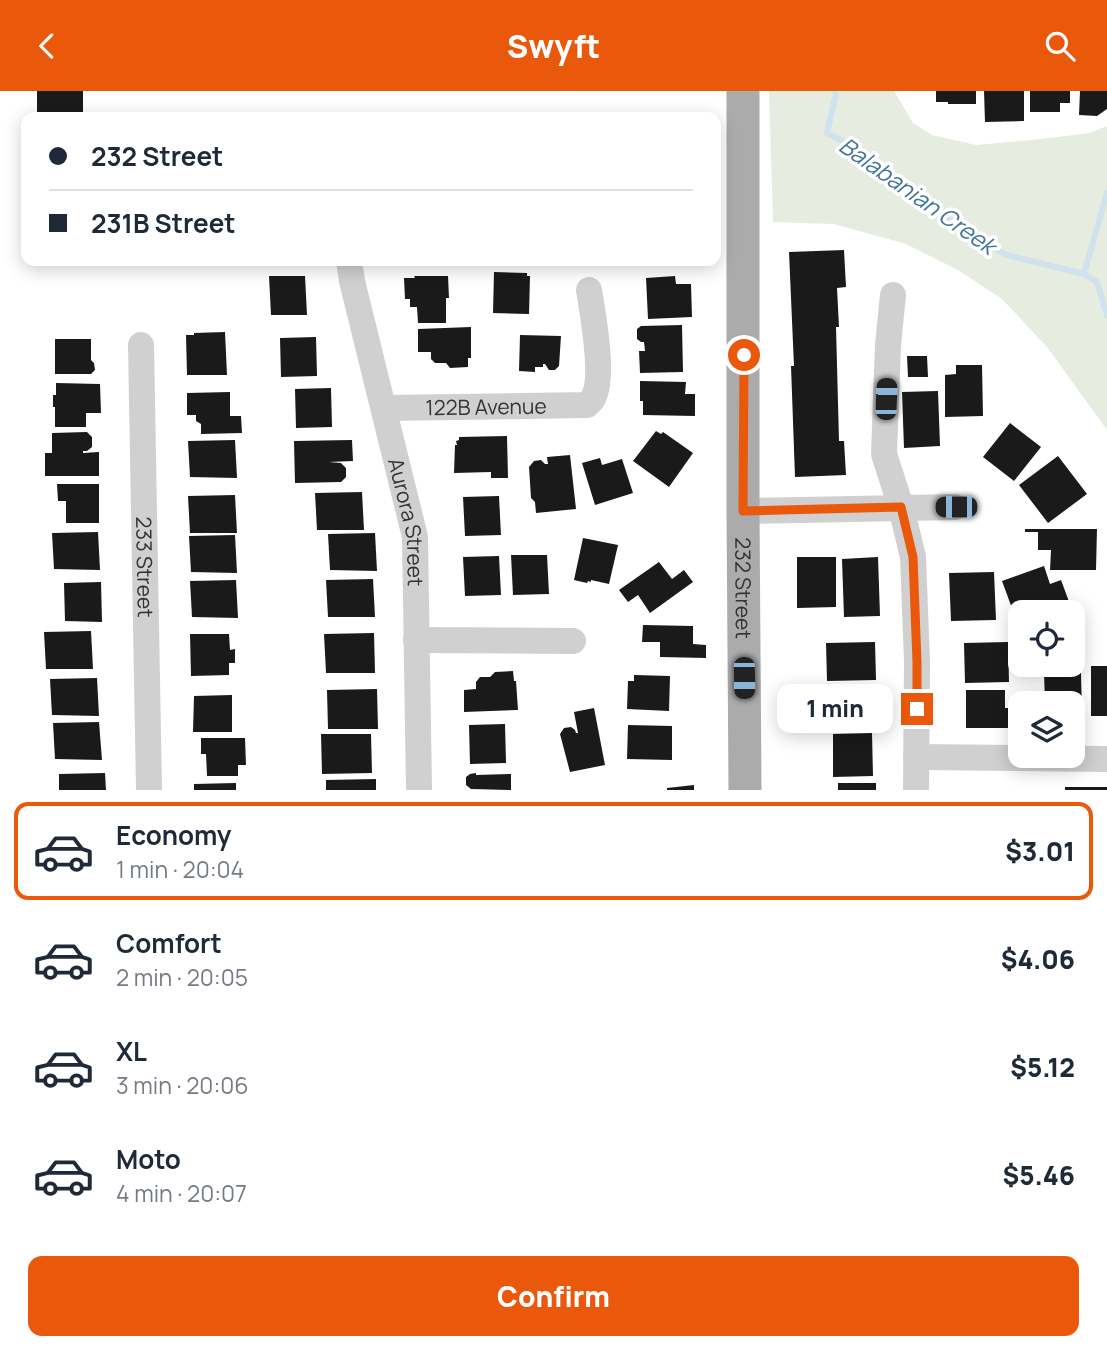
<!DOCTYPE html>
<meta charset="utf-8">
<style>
:root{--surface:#fff;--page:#f2f2f3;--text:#1f2937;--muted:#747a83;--line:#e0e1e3;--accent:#ea580c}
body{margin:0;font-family:Manrope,sans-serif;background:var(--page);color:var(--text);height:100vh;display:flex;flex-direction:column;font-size:26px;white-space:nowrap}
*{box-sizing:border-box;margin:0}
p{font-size:23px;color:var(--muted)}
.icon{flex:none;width:38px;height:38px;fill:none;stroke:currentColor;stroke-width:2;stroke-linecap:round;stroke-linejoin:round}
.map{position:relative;height:699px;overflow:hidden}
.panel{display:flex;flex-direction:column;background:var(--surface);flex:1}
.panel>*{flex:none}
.hud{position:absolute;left:21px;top:21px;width:700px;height:154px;border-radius:14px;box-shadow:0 4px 18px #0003;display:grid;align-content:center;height:154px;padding:0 28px;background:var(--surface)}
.fabs{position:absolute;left:1008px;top:509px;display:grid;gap:14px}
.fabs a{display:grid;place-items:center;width:77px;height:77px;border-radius:14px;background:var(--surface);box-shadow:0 4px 18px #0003;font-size:35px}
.end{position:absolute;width:32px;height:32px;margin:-16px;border:9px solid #ea580c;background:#fff;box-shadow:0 0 0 4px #fff}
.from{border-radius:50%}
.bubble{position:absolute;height:49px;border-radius:14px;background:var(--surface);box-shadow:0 4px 18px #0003;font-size:23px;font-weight:800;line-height:49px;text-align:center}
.car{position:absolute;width:21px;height:42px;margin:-21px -10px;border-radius:9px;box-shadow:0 0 5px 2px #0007;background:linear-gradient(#222 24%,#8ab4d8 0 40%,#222 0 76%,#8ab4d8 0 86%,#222 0)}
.hud b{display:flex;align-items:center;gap:24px;height:66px;font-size:26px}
.hud b+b{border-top:2px solid var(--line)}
.hud i{width:18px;height:18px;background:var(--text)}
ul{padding:12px 0 0;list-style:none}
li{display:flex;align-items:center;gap:21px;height:98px;margin:0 14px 10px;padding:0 14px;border:4px solid transparent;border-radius:14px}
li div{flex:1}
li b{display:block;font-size:26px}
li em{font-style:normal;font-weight:800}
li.selected{border-color:var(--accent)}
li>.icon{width:63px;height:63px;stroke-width:1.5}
.action{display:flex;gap:14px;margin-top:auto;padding:14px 28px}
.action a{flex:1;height:80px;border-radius:14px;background:var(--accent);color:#fff;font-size:28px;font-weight:800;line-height:80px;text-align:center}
header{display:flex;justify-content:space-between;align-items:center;height:91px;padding:0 28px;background:var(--accent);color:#fff;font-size:32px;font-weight:800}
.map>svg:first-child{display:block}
.green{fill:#e6ecdf}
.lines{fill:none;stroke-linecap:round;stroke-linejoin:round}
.stream{stroke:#cfe2ee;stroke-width:6}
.building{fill:#1a1a1a}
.minor{stroke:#d0d0d0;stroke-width:26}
.major{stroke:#ababab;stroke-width:33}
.route{stroke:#ea580c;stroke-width:9}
.labels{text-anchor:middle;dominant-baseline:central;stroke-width:7;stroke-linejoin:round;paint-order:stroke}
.street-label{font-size:21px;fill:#333;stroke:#fff}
.water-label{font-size:23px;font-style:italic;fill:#3f7597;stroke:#fff}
</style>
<header><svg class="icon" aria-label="back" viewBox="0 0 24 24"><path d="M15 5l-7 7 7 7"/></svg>Swyft<svg class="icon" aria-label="search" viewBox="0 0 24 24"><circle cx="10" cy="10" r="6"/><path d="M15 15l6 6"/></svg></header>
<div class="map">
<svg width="1107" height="699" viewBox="0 0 1107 699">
<rect width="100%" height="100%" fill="#fff"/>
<polygon class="green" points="769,0 894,0 913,32 932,44 976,54 1032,49 1090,42 1107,35 1107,339 1047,256 1002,208 958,179 906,153 834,133 773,131"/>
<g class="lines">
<g class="stream">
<polyline points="834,0 836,3 827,42 861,59 896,91 946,127 1006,164 1084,183 1097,191 1107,224"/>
<polyline points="1084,183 1107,102"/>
</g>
</g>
<g class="building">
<polygon points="37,0 83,0 83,23 37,24"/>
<polygon points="936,0 976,0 976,13 948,13 948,11 936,11"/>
<polygon points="984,0 1024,0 1024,30 985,31"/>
<polygon points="1030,0 1070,0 1070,12 1060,12 1060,21 1030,21"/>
<polygon points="1080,0 1107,0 1107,18 1097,25 1079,24"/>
<polygon points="844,159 846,196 837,197 839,236 836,236 839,350 844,350 846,384 795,386 791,275 794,275 789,161"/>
<polygon points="265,170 295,170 295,174 265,175"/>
<polygon points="494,181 527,182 527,185 530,185 529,223 493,222"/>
<polygon points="269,185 305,185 307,224 271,224"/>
<polygon points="414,185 448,185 449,207 446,207 446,232 418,232 417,216 410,216 410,208 405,208 404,187 415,187"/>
<polygon points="675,185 676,193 691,193 692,226 648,228 646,187"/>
<polygon points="682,234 683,281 640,282 639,260 645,260 644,251 641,251 637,248 637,238 641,235"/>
<polygon points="471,236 471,267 468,267 468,276 450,277 446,272 435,272 431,268 431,261 418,261 418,238"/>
<polygon points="225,241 227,284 187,284 186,244 194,244 194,242"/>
<polygon points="520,244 561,245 559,275 555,279 549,279 545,273 543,273 543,276 535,276 535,281 519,280"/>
<polygon points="316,246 317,285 281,286 280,247"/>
<polygon points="55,248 91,248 91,269 94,272 95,279 91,283 55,283"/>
<polygon points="907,265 927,265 928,286 908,286"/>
<polygon points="956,274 982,274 983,325 945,326 945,284 956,283"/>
<polygon points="640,290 686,291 685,303 695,303 695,325 643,324 643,310 640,310"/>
<polygon points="56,292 100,293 101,322 86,322 86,336 55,336 55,316 53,316 53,304 56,304"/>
<polygon points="331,297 332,336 296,337 295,298"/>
<polygon points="938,300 940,355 904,357 902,301"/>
<polygon points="230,301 230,325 241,325 242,342 201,343 201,333 196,330 196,324 187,324 187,302"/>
<polygon points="1010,332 1041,356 1014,390 983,366"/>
<polygon points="656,340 661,343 663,341 693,362 669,396 633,370"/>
<polygon points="87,341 92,346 92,356 87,360 83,360 83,362 99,361 99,385 45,385 45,362 52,362 52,342"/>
<polygon points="507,345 508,387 491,387 491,381 454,382 455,354 457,354 456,350 459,349 459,346"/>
<polygon points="235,349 237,387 190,386 188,350"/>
<polygon points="352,349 353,370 329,371 341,372 346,377 346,386 341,391 295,392 294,350"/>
<polygon points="570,364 576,418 536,422 535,411 531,407 529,376 534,370 541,369 545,373 548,373 547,366"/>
<polygon points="1058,365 1087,403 1048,432 1019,394"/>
<polygon points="600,367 602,374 622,368 633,402 595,414 582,372"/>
<polygon points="57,393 99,393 99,432 66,432 66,410 58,410"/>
<polygon points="362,401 364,439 317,439 315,402"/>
<polygon points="235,404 237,442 190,442 188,405"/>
<polygon points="499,405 501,444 465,445 463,406"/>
<polygon points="1025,438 1097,438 1096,479 1050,479 1051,459 1038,459 1038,441 1025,441"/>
<polygon points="98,441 100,479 54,478 52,442"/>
<polygon points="375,442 377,480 330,479 328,443"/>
<polygon points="235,444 237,482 191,481 189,445"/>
<polygon points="583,447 618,454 609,493 591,489 591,491 588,490 587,492 574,489"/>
<polygon points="511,464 547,464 549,503 513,504"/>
<polygon points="499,465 501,504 465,505 463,466"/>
<polygon points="797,466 836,466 836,516 797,517"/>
<polygon points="878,466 880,525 844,526 842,468"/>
<polygon points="659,471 672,488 684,479 693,491 650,522 638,504 628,511 619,499"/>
<polygon points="1044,475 1050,493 1061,489 1071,516 1056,522 1020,522 1020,539 1002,490"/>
<polygon points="994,481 996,529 951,530 949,482"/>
<polygon points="373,488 375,526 328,526 326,489"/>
<polygon points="236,489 238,527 192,526 190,490"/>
<polygon points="101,491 102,531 65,530 64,492"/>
<polygon points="643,534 693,535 693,553 706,554 706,567 660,566 660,551 642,551"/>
<polygon points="91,540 93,578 46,578 44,541"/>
<polygon points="374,542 375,582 326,582 324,543"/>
<polygon points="190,543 229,543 230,559 235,558 235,572 229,572 229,584 191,585"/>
<polygon points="875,551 876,589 827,590 826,552"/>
<polygon points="1008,551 1009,591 965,592 964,552"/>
<rect x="1091" y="575" width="16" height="50"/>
<polygon points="513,580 514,590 516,590 518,619 464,621 464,599 476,598 476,591 480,586 490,586 495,581"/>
<polygon points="1081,581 1082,624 1073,624 1073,612 1045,612 1044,582"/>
<polygon points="634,584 670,585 669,620 627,618 628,590 634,590"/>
<polygon points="97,587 99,625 52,624 50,588"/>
<polygon points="868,596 869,635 825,637 824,597"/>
<polygon points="377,598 378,638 328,638 327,599"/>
<polygon points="966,599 1005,599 1005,617 1016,617 1015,637 966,637"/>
<polygon points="232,604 232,641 193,641 194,605"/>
<polygon points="594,617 605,674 570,681 560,643 564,637 571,636 575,639 576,642 578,642 574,621"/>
<polygon points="99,631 102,669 55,668 53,632"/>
<polygon points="505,633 506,672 470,673 469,634"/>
<polygon points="628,634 672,635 672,669 627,668"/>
<polygon points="872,642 873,685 833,686 833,643"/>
<polygon points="321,643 371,643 372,682 322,683"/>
<polygon points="201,647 245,647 246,674 238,674 238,685 207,685 206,663 201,663"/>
<polygon points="105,682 106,699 59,699 59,683"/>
<polygon points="476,682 476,684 511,683 511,699 471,698 466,694 466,686 470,683"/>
<polygon points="376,688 376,699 326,699 326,689"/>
<polygon points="236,692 236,699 194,699 194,693"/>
<rect x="838" y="692" width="38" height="7"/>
<polygon points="694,694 694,699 667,699 667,697"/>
<rect x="1065" y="696" width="42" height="3"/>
</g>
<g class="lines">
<g class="minor">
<path id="s1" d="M349,170L352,190L415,446L419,699"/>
<polyline points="893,204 888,254 884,363 901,416 913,466 917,571 916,699"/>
<path id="s2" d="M141,254L149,699"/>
<path id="s3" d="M384,317L587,314C590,311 593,309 594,305C604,285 593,223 589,199"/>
<polyline points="743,420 955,416"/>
<polyline points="416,549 573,550"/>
<polyline points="916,666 1107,668"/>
</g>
<path class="major" id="s4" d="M743,0V420L745,699"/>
</g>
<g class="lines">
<polyline class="route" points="744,264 743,420 901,416 913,466 917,571 917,618"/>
</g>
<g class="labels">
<g class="street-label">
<text stroke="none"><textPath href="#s3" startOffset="102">122B Avenue</textPath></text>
<text stroke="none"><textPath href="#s1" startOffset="268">Aurora Street</textPath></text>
<text stroke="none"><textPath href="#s2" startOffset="222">233 Street</textPath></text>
<text stroke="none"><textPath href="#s4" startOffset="497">232 Street</textPath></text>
</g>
<g class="water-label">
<text transform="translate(918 104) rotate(35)">Balabanian Creek</text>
</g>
</g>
</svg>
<div class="fabs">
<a><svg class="icon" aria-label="locate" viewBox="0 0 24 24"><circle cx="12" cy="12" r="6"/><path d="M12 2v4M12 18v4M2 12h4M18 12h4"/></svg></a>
<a><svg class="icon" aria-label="layers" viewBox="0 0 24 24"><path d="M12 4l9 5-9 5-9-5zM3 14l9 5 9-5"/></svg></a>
</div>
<i class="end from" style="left:744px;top:264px"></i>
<i class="end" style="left:917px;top:618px"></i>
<div class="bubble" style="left:777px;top:593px;width:116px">1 min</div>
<i class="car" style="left:886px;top:308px;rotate:2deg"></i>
<i class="car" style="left:956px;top:416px;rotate:270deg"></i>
<i class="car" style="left:744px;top:587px;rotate:179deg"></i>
<div class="hud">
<b><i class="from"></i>232 Street</b>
<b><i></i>231B Street</b>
</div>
</div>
<section class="panel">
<ul>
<li class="selected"><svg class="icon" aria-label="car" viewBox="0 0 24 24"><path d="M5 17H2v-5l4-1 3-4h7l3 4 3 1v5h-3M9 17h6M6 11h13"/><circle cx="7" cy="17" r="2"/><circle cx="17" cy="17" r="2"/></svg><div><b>Economy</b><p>1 min · 20:04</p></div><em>$3.01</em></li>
<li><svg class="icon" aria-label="car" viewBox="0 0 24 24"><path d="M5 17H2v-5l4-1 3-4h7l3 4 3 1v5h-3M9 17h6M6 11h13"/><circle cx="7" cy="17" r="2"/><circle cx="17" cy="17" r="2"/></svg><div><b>Comfort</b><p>2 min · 20:05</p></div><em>$4.06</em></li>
<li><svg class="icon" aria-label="car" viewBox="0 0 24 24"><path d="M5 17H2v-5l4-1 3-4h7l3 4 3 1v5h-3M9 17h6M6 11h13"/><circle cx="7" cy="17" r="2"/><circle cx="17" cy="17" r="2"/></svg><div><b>XL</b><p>3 min · 20:06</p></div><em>$5.12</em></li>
<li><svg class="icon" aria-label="car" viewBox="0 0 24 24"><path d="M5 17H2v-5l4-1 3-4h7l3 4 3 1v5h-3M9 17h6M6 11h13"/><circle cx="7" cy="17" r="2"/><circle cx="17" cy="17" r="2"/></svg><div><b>Moto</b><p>4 min · 20:07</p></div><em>$5.46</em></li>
</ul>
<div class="action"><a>Confirm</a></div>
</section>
